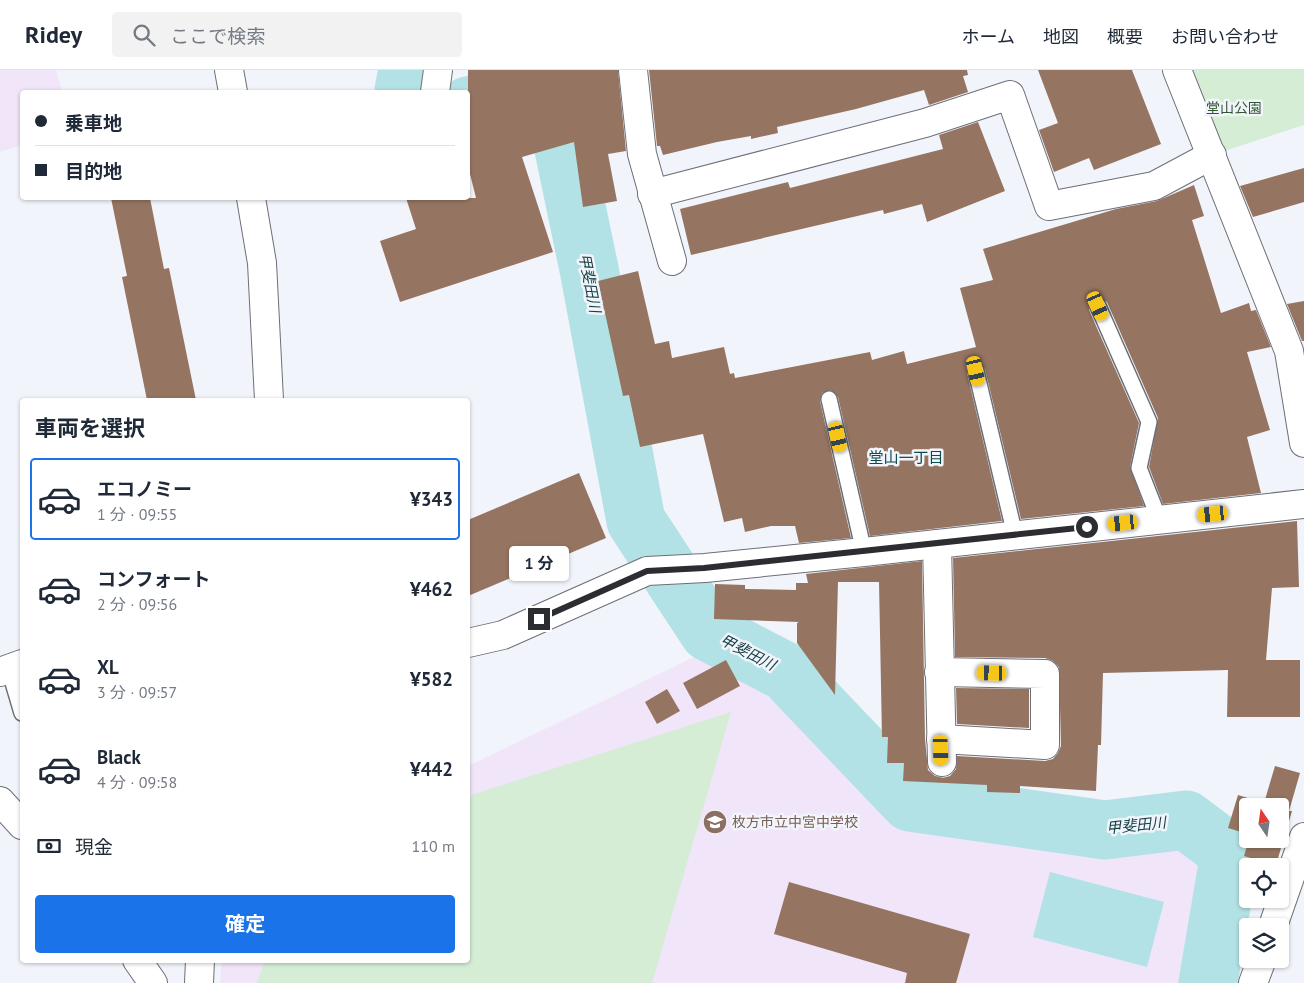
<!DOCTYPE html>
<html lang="ja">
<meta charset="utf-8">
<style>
:root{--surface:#fff;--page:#f2f2f3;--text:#1f2937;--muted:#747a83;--line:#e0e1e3;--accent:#1a73e8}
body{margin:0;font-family:"PT Sans","Noto Sans JP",sans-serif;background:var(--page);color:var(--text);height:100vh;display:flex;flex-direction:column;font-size:19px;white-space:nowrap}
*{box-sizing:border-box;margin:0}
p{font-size:16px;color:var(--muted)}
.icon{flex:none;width:28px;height:28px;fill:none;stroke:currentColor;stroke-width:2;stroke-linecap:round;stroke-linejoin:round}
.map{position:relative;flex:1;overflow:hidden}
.details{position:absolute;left:20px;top:328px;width:450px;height:565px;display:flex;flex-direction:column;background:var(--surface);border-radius:5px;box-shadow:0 1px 4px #0004}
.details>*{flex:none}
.guide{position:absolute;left:20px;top:20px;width:450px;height:110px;border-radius:5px;box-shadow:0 1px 4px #0004;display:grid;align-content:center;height:110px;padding:0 15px;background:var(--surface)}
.needle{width:32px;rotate:347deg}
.controls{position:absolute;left:1239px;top:728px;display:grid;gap:10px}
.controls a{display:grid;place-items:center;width:50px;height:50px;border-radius:5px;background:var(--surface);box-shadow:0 1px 4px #0004;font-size:25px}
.end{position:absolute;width:22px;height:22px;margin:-11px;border:6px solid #2c2d30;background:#fff;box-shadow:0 0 0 2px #fff}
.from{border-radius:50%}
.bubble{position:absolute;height:35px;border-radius:5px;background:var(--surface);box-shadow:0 1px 4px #0004;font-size:16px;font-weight:700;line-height:35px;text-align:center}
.car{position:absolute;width:15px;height:30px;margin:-15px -8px;border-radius:6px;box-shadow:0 0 4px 1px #0007;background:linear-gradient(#f5c518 24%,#345 0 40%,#f5c518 0 76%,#345 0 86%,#f5c518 0)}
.guide b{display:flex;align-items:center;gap:18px;height:48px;font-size:19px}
.guide b+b{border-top:1px solid var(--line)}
.guide i{width:12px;height:12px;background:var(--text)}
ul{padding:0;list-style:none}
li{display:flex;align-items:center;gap:15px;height:82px;margin:0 10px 8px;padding:0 5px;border:2px solid transparent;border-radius:5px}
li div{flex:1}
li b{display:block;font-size:19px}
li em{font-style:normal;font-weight:700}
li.on{border-color:var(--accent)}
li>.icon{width:45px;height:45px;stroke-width:1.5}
h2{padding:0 15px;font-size:22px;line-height:60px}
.pay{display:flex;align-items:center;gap:12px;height:55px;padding:0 15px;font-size:19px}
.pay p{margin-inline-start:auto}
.button{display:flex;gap:10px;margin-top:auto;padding:10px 15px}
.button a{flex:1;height:58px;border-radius:5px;background:var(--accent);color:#fff;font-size:20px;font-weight:700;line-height:58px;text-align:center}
header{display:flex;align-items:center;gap:30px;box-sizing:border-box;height:70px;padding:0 25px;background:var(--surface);border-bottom:1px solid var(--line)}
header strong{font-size:24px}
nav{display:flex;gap:28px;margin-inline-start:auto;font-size:18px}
.search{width:350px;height:45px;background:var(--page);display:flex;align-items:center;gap:12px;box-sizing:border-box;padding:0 18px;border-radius:5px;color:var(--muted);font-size:19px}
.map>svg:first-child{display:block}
.education{fill:#f1e5f9}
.green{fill:#d4edd4}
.water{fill:#b2e2e5}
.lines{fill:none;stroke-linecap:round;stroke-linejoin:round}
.river{stroke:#b2e2e5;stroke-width:59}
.building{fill:#957562}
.lane-casing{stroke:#6d6f76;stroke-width:18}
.street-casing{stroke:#6d6f76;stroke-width:30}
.secondary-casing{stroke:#6d6f76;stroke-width:30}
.lane{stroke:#fff;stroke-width:15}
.street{stroke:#fff;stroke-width:28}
.secondary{stroke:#fff;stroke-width:28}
.route{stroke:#2c2d30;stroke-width:6}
.labels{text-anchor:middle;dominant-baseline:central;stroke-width:5;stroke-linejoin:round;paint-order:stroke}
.park-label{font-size:14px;fill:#2e5730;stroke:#f2f4fb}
.education-label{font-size:14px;fill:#785e54;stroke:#f2f4fb;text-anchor:start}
.water-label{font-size:15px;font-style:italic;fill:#133f42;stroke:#f2f4fb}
.neighbourhood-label{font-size:15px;fill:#0b4b4c;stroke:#f2f4fb}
</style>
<header>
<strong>Ridey</strong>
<div class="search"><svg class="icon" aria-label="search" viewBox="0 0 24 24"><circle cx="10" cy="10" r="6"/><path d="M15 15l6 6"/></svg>ここで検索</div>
<nav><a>ホーム</a><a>地図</a><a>概要</a><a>お問い合わせ</a></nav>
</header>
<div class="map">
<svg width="1304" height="913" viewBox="0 0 1304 913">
<rect width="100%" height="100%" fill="#f2f4fb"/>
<g class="education">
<polygon points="0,0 56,0 62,22 22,22 22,75 0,82"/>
<polygon points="713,578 900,743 1132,775 1178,770 1209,808 1193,913 220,913 222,890 468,890 468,696"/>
</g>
<g class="green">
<polygon points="1177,0 1304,0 1304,55 1212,85"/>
<polygon points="731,642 652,913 257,913 265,890 468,890 468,726"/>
</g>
<polygon class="water" points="1050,802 1164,832 1147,897 1033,867"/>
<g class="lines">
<g class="river">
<polyline points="408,22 404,20 408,0"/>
<polyline points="468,36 532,23 561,65 589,199 636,451 709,562 786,602 910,732 1105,760 1186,750 1230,783 1208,913"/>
</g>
</g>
<g class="building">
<polygon points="468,0 618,0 626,81 608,84 617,131 583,137 574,72 522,87 553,182 400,232 380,171 416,159 406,128 476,128 468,96"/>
<polygon points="649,0 967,0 968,5 963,6 968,22 929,35 924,20 856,39 777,57 778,63 751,69 751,66 717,72 663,85 660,76 657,76"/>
<polygon points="1038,0 1132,0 1161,74 1094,100 1089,88 1054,102 1039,60 1058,53"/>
<polygon points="978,52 1005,121 927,152 922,134 884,144 883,140 691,185 680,139 788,112 790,118 943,79 939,65"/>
<polygon points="1304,98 1304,132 1253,147 1240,116"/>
<polygon points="1194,115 1204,146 1192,150 1221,243 1249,233 1251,241 1256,240 1271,277 1247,282 1270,360 1247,367 1261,423 1163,434 1149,397 1158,348 1107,232 1099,227 1090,231 1089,240 1139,353 1130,397 1144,436 1021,449 985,299 978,292 969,295 967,303 1002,451 870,466 838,327 831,320 822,323 820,331 851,468 799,473 795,456 771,456 745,462 742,448 724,452 703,364 640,377 629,325 623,326 598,211 638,201 655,274 669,271 672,288 724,277 730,304 734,303 735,308 870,282 872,290 904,281 907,294 976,277 960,218 993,210 983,179 1116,139 1157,131"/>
<polygon points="111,128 150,128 164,199 169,198 196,330 147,330 122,207 127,206"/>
<polygon points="1304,231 1304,271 1302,271 1287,234"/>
<polygon points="579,403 606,468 468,526 468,450"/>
<polygon points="1297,451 1299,517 1272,518 1266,590 1300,590 1300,647 1227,647 1228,600 1103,603 1101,675 1098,675 1096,721 1020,716 1020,723 987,722 987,715 903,711 904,693 887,693 888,667 882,667 879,512 838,512 835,625 797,573 797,553 799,552 714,549 715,514 745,515 745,519 796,520 796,513 808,513 806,504 922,491 925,669 928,700 935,706 943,708 950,706 956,699 957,686 1045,691 1053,689 1058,683 1061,676 1059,597 1053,591 1045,588 955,587 953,488"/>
<polygon points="726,590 740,616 697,639 683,613"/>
<polygon points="956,618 1029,619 1029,658 957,654"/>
<polygon points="667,619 680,641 657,654 645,632"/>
<polygon points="1275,696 1300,703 1289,741 1292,741 1276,795 1244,786 1249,769 1280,769 1280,736 1248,736 1248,764 1228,758 1238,725 1264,733"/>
<polygon points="789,812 970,864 956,913 905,913 907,903 774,864"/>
</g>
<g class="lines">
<g class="lane-casing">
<g id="lane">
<polyline points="1098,236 1149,352 1139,398 1159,449"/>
<polyline points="976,301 1015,465"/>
<polyline points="829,329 864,482"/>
<polyline points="9,599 22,643"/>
</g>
</g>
<g class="street-casing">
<g id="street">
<polyline points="633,0 642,84 672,191"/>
<polyline points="1177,0 1289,281 1304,373"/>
<polyline points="435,22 438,0"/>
<polyline points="652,124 925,53 1010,25 1049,136 1154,116 1212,85"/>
<polyline points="937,474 942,692"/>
<polyline points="468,573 503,565 647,501 705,498 864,482 1304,434"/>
<polyline points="0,602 22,594"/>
<polyline points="939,602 1045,604 1045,675 941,669"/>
<polyline points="0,731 22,755"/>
<polyline points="1273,856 1304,767"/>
<polyline points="137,890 153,913"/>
<polyline points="1253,913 1262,889"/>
</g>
</g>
<g class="secondary-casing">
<g id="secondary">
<polyline points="229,0 233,22"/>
<polyline points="251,128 262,193 269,330"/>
<polyline points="199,913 200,890"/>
</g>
</g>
<use href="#lane" class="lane"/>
<use href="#street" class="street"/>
<use href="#secondary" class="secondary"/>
</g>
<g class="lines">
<polyline class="route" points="539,549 647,501 704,498 1087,457"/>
</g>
<defs>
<g id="school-disc" transform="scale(1.25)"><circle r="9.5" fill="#8d6e63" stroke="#f2f4fb"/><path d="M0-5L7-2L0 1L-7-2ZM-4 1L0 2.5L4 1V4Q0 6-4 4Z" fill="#fff"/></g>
</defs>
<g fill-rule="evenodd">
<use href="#school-disc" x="715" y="752"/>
</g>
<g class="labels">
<g class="park-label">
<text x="1234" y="38">堂山公園</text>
</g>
<g class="education-label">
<text x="732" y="752">枚方市立中宮中学校</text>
</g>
<g class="water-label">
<text transform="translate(590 213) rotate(79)">甲斐田川</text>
<text transform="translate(748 582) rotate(27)">甲斐田川</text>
<text transform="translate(1136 755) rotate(-6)">甲斐田川</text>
</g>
<g class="neighbourhood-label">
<text x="906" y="387">堂山一丁目</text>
</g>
</g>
</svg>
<div class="controls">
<a><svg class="needle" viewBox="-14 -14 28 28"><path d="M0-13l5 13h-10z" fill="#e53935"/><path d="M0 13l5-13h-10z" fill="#747a83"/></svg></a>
<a><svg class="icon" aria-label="locate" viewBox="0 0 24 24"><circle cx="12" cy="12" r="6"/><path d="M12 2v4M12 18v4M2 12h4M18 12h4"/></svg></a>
<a><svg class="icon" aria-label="layers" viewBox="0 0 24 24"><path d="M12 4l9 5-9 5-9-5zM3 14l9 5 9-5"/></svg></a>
</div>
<i class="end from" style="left:1087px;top:457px"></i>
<i class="end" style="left:539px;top:549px"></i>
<div class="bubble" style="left:509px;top:476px;width:60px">1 分</div>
<i class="car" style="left:1098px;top:236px;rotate:156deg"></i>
<i class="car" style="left:976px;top:301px;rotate:167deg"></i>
<i class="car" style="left:838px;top:367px;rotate:167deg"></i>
<i class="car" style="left:1213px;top:444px;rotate:264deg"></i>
<i class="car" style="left:1123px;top:453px;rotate:264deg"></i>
<i class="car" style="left:992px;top:603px;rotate:271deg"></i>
<i class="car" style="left:941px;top:680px;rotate:178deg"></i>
<div class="guide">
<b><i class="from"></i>乗車地</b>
<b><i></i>目的地</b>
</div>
<section class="details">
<h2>車両を選択</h2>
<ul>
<li class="on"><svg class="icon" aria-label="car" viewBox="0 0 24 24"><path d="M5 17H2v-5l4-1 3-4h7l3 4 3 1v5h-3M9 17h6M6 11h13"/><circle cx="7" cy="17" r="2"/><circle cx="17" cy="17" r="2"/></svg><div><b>エコノミー</b><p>1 分 · 09:55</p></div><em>¥343</em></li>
<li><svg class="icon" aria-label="car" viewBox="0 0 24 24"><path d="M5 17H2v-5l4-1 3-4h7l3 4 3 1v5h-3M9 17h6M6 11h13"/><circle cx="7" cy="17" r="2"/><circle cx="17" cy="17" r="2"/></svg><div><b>コンフォート</b><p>2 分 · 09:56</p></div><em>¥462</em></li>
<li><svg class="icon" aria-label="car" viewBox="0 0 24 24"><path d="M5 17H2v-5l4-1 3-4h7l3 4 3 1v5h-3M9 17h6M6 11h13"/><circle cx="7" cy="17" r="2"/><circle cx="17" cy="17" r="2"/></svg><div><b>XL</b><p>3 分 · 09:57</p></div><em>¥582</em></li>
<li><svg class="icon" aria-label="car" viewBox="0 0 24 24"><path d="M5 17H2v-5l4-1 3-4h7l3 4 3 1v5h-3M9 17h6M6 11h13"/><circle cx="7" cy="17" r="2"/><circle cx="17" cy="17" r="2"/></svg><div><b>Black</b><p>4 分 · 09:58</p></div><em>¥442</em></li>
</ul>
<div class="pay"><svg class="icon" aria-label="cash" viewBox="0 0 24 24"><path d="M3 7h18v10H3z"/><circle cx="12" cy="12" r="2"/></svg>現金<p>110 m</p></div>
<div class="button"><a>確定</a></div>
</section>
</div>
